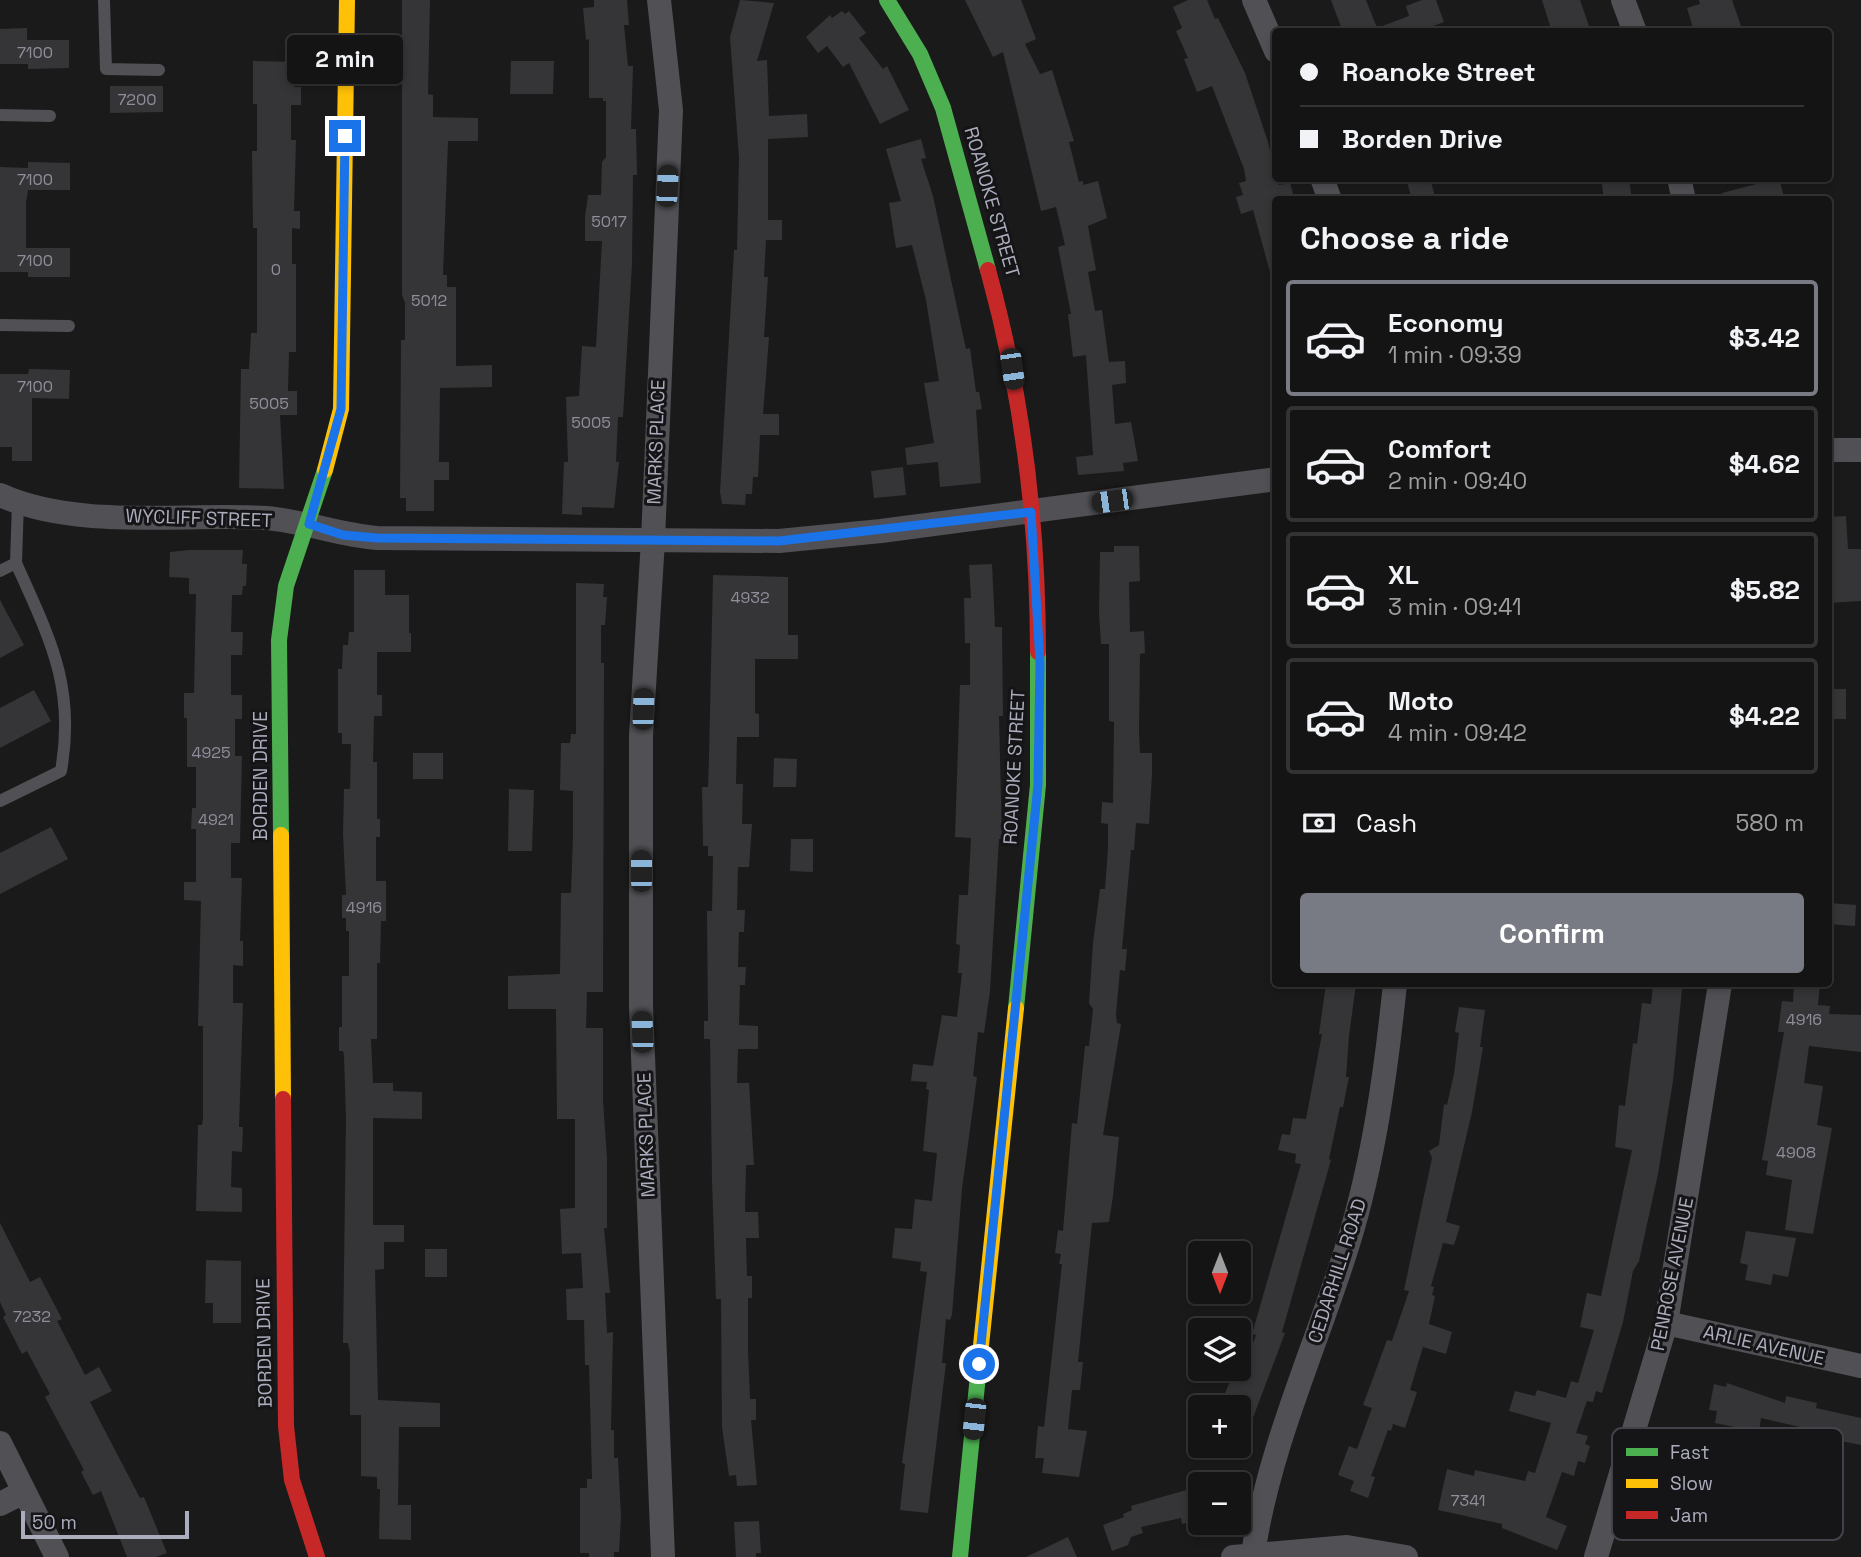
<!DOCTYPE html>
<meta charset="utf-8">
<style>
:root{--surface:#141414;--page:#1d1d1d;--text:#f1f3f6;--muted:#9d9ea0;--line:#333334;--accent:#787a84}
body{margin:0;font-family:"Space Grotesk",sans-serif;background:var(--page);color:var(--text);height:100vh;display:flex;flex-direction:column;font-size:26px;white-space:nowrap}
*{box-sizing:border-box;margin:0}
p{font-size:23px;color:var(--muted)}
.icon{flex:none;width:38px;height:38px;fill:none;stroke:currentColor;stroke-width:2;stroke-linecap:round;stroke-linejoin:round}
.map{position:relative;flex:1;overflow:hidden}
.panel{position:absolute;left:1272px;top:196px;width:560px;height:791px;display:flex;flex-direction:column;background:var(--surface);border-radius:7px;box-shadow:0 4px 10px #0003,0 0 0 2px var(--line)}
.panel>*{flex:none}
.top-card{position:absolute;left:1272px;top:28px;width:560px;height:154px;border-radius:7px;box-shadow:0 4px 10px #0003,0 0 0 2px var(--line);display:grid;align-content:center;height:154px;padding:0 28px;background:var(--surface)}
.needle{width:46px;rotate:180deg}
.buttons{position:absolute;left:1188px;top:1241px;display:grid;gap:14px}
.buttons a{display:grid;place-items:center;width:63px;height:63px;border-radius:7px;background:var(--surface);box-shadow:0 4px 10px #0003,0 0 0 2px var(--line);font-size:35px}
.scale{position:absolute;left:21px;bottom:18px;width:168px;box-sizing:border-box;padding-left:7px;border:4px solid #abadbc;border-top:0;font-size:19px;line-height:24px;white-space:nowrap;color:#abadbc;-webkit-text-stroke:5px #151417;paint-order:stroke}
.end{position:absolute;width:32px;height:32px;margin:-16px;border:9px solid #1a73e8;background:#fff;box-shadow:0 0 0 4px #fff}
.from{border-radius:50%}
.bubble{position:absolute;height:49px;border-radius:7px;background:var(--surface);box-shadow:0 4px 10px #0003,0 0 0 2px var(--line);font-size:23px;font-weight:700;line-height:49px;text-align:center}
.car{position:absolute;width:21px;height:42px;margin:-21px -10px;border-radius:9px;box-shadow:0 0 5px 2px #0007;background:linear-gradient(#222 24%,#8ab4d8 0 40%,#222 0 76%,#8ab4d8 0 86%,#222 0)}
.top-card b{display:flex;align-items:center;gap:24px;height:66px;font-size:26px}
.top-card b+b{border-top:2px solid var(--line)}
.top-card i{width:18px;height:18px;background:var(--text)}
ul{padding:0;list-style:none}
li{display:flex;align-items:center;gap:21px;height:116px;margin:0 14px 10px;padding:0 14px;border:4px solid var(--line);border-radius:7px}
li div{flex:1}
li b{display:block;font-size:26px}
li em{font-style:normal;font-weight:700}
li.on{border-color:var(--accent)}
li>.icon{width:63px;height:63px;stroke-width:1.5}
h2{padding:0 28px;font-size:32px;line-height:84px}
.pay{display:flex;align-items:center;gap:18px;height:77px;padding:0 28px;font-size:26px}
.pay p{margin-inline-start:auto}
.cta{display:flex;gap:14px;margin-top:auto;padding:14px 28px}
.cta a{flex:1;height:80px;border-radius:7px;background:var(--accent);color:#fff;font-size:28px;font-weight:700;line-height:80px;text-align:center}
.map>svg:first-child{display:block}
.building{fill:#353537}
.lines{fill:none;stroke-linecap:round;stroke-linejoin:round}
.lane{stroke:#505055;stroke-width:12}
.street{stroke:#505055;stroke-width:24}
.fast{stroke:#4caf50;stroke-width:16}
.slow{stroke:#ffc107;stroke-width:16}
.jam{stroke:#c62828;stroke-width:16}
.route{stroke:#1a73e8;stroke-width:9}
.labels{text-anchor:middle;dominant-baseline:central;stroke-width:6;stroke-linejoin:round;paint-order:stroke}
.number-label{font-size:16px;fill:#8e8f9b}
.street-label{font-size:19px;fill:#abadbc;stroke:#151417}
.key{fill:#151417;stroke:#424249;stroke-width:2}
.key-label{font-size:19px;fill:#abadbc}
</style>
<div class="map">
<svg width="1861" height="1557" viewBox="0 0 1861 1557">
<rect width="100%" height="100%" fill="#1a1a1b"/>
<g class="building">
<polygon points="402,0 430,0 428,94 433,95 433,117 478,118 478,141 448,141 443,275 447,275 447,287 456,287 456,366 492,365 492,387 440,388 439,462 449,462 449,480 434,480 434,511 406,511 406,498 400,498 401,340 405,340 405,303 402,295"/>
<polygon points="594,0 627,0 629,25 624,25 628,66 633,66 631,129 636,129 637,175 633,175 632,264 623,417 618,417 616,462 619,462 614,508 582,507 582,515 562,514 564,462 568,462 566,397 579,396 582,346 596,347 602,241 585,241 585,217 588,195 601,195 602,162 606,157 606,101 603,101 603,98 589,98 589,39 586,40 583,8 594,7"/>
<polygon points="740,0 774,3 757,61 767,60 769,116 807,114 808,137 768,139 768,220 782,220 782,240 766,240 764,277 768,277 764,337 769,337 763,414 779,414 779,435 760,435 758,477 753,477 752,494 746,494 745,505 722,504 720,492 734,250 737,250 739,157 730,37"/>
<polygon points="965,0 1021,0 1036,39 1025,44 1040,74 1052,70 1074,141 1069,142 1079,182 1083,181 1083,185 1098,181 1107,218 1088,226 1096,270 1088,272 1095,311 1102,310 1109,362 1125,361 1126,383 1112,385 1115,424 1131,422 1138,461 1123,463 1124,471 1078,475 1076,457 1093,455 1086,355 1073,357 1068,314 1071,314 1058,247 1065,245 1056,207 1041,211 1003,52 993,57"/>
<polygon points="1188,0 1207,0 1215,19 1218,18 1245,73 1268,142 1276,178 1279,185 1290,183 1294,197 1276,200 1276,271 1270,272 1253,210 1241,214 1236,197 1243,195 1239,183 1246,181 1244,169 1212,86 1197,92 1184,59 1188,58 1176,31 1182,28 1173,7"/>
<polygon points="1331,0 1366,0 1377,28 1409,16 1406,6 1422,0 1436,0 1444,22 1417,32 1343,32"/>
<polygon points="1542,0 1580,0 1591,32 1552,32"/>
<polygon points="1699,0 1732,0 1743,32 1694,32 1687,8 1700,4"/>
<polygon points="842,11 845,14 849,11 866,33 859,38 883,69 887,66 909,110 880,124 849,63 843,67 827,46 818,53 806,37 830,15 832,18"/>
<polygon points="27,28 27,40 69,40 69,68 28,69 28,64 0,64 0,29"/>
<polygon points="253,61 295,62 294,87 301,87 301,105 291,105 291,140 296,140 294,211 300,211 300,229 292,228 292,264 296,264 296,352 289,352 288,391 297,391 297,415 280,415 284,489 239,488 241,369 249,369 251,333 257,333 257,228 253,228 252,151 257,151 257,104 253,104"/>
<polygon points="511,61 554,61 553,94 510,94"/>
<polygon points="110,86 163,86 163,112 110,113"/>
<polygon points="921,139 926,158 921,159 933,196 966,349 970,348 976,392 979,392 982,409 976,410 981,483 940,487 938,462 907,465 905,448 934,443 924,383 939,381 926,300 912,245 896,248 889,203 901,201 886,149"/>
<polygon points="28,162 70,163 70,190 28,190 26,203 26,248 70,248 70,277 28,277 28,272 0,272 0,167 28,168"/>
<polygon points="1406,178 1430,178 1436,200 1412,200"/>
<polygon points="1601,178 1629,178 1632,200 1604,200"/>
<polygon points="1779,178 1785,200 1723,200 1722,193"/>
<polygon points="29,369 70,370 69,399 32,398 32,461 12,461 12,447 0,447 0,374 28,374"/>
<polygon points="903,467 906,495 874,498 871,471"/>
<polygon points="1846,516 1848,549 1861,549 1861,601 1829,603 1829,517"/>
<polygon points="1114,546 1139,546 1140,581 1129,582 1130,632 1144,631 1145,653 1140,654 1139,731 1140,753 1152,753 1152,774 1149,824 1136,823 1134,850 1131,850 1122,949 1127,949 1125,971 1120,970 1116,1014 1117,1023 1121,1024 1103,1135 1119,1137 1113,1196 1109,1222 1092,1223 1078,1362 1083,1362 1080,1390 1072,1390 1068,1429 1087,1431 1079,1477 1042,1473 1044,1458 1035,1458 1038,1426 1044,1427 1062,1264 1059,1264 1061,1254 1055,1253 1058,1230 1063,1231 1072,1123 1077,1124 1085,1046 1089,1046 1093,1009 1089,1003 1093,943 1100,889 1105,889 1108,849 1108,824 1101,823 1102,802 1113,803 1114,722 1109,721 1109,644 1101,644 1099,613 1100,552 1114,552"/>
<polygon points="189,550 243,550 242,564 247,564 246,586 243,586 242,595 232,595 231,632 243,632 242,655 231,655 231,695 242,695 242,719 235,719 235,756 242,756 240,843 231,843 231,878 242,878 240,941 243,941 243,966 233,965 233,1003 243,1003 239,1127 243,1127 242,1152 232,1151 231,1187 242,1188 242,1212 196,1211 198,1125 202,1125 203,1117 203,1026 198,1026 201,901 184,900 184,882 196,882 196,829 191,829 192,808 196,808 196,767 187,767 187,718 184,718 184,693 194,693 196,594 189,594 189,578 169,577 170,552"/>
<polygon points="992,564 995,627 1002,627 1003,716 999,716 1002,839 999,839 990,991 984,1033 978,1032 973,1076 977,1077 962,1189 952,1315 950,1320 946,1319 942,1363 946,1363 928,1513 900,1510 905,1464 902,1463 927,1272 920,1271 921,1262 892,1258 895,1228 912,1229 915,1199 932,1201 937,1153 923,1151 929,1090 926,1089 927,1082 911,1081 913,1064 933,1066 942,1015 957,1017 962,973 958,973 960,945 956,944 959,895 968,895 971,838 955,837 960,685 970,685 970,643 965,643 964,598 971,598 969,565"/>
<polygon points="354,570 385,570 385,595 409,595 409,633 411,633 411,652 377,652 377,695 382,695 382,716 374,716 373,762 377,762 377,819 380,819 380,837 376,837 376,881 386,881 386,921 381,921 380,963 377,963 377,1039 371,1039 373,1083 393,1083 393,1091 422,1092 422,1119 373,1118 373,1225 404,1225 404,1242 384,1242 384,1269 375,1270 378,1400 440,1403 440,1427 399,1427 398,1505 411,1505 411,1540 379,1539 380,1489 377,1489 377,1477 361,1476 361,1415 350,1415 350,1353 348,1343 343,1343 346,1118 344,1055 343,1051 339,1051 339,1027 342,1027 342,976 349,976 349,931 346,931 346,918 342,918 342,895 346,895 343,834 344,789 350,789 351,744 342,744 342,733 338,733 338,669 342,669 343,645 348,645 349,632 354,632"/>
<polygon points="713,575 788,577 788,635 798,635 798,659 755,659 755,713 759,714 759,737 737,737 736,784 743,784 742,824 752,824 749,867 738,867 737,910 745,910 744,932 739,932 738,967 746,967 745,985 740,985 739,1025 758,1026 758,1049 738,1049 737,1083 749,1083 754,1165 746,1165 745,1212 758,1212 759,1238 746,1238 747,1276 752,1276 752,1298 748,1298 748,1351 750,1399 756,1399 756,1420 751,1420 757,1485 737,1486 736,1475 729,1476 722,1427 721,1299 716,1299 712,1180 710,1039 704,1039 704,1021 708,1021 707,911 712,911 713,856 708,856 708,846 703,846 702,787 708,787 709,757"/>
<polygon points="576,583 604,584 603,597 607,597 605,625 601,625 601,663 604,663 603,992 587,992 586,1028 603,1028 603,1100 607,1159 607,1228 604,1228 610,1293 605,1293 607,1333 613,1332 611,1430 614,1430 614,1458 618,1458 621,1517 619,1552 614,1552 614,1557 589,1557 589,1553 580,1553 580,1488 587,1488 587,1479 592,1479 589,1365 585,1365 584,1320 567,1320 566,1289 583,1288 581,1253 562,1254 560,1209 575,1208 575,1119 557,1119 556,1009 508,1009 508,976 560,974 561,893 571,893 573,836 573,791 560,790 561,743 570,743 571,734 576,734"/>
<polygon points="0,600 24,645 0,658"/>
<rect x="1829" y="689" width="17" height="30"/>
<polygon points="34,690 51,721 0,748 0,708"/>
<rect x="413" y="753" width="30" height="26"/>
<polygon points="774,758 797,759 796,787 773,787"/>
<polygon points="509,789 534,790 532,851 508,851"/>
<polygon points="51,827 68,859 0,894 0,853"/>
<polygon points="791,839 813,839 813,872 790,871"/>
<polygon points="1829,903 1856,905 1855,926 1829,924"/>
<polygon points="1326,984 1356,984 1349,1036 1346,1077 1349,1077 1343,1107 1340,1107 1329,1159 1331,1160 1282,1332 1285,1333 1240,1452 1239,1407 1220,1407 1231,1378 1234,1379 1237,1371 1242,1373 1256,1335 1252,1334 1301,1164 1295,1163 1296,1154 1278,1150 1282,1134 1290,1135 1293,1118 1306,1119 1322,1034 1319,1034"/>
<polygon points="1794,984 1820,984 1818,1005 1830,1006 1829,1014 1861,1015 1861,1052 1809,1046 1804,1083 1823,1086 1817,1125 1832,1128 1813,1234 1785,1230 1792,1180 1766,1175 1768,1161 1762,1160 1784,1032 1778,1032 1782,1001 1793,1002"/>
<polygon points="1653,986 1682,989 1673,1081 1658,1174 1639,1261 1633,1271 1623,1322 1602,1393 1596,1391 1593,1402 1587,1401 1576,1433 1588,1436 1585,1444 1590,1446 1585,1463 1578,1461 1574,1476 1562,1472 1546,1517 1567,1526 1557,1550 1502,1528 1502,1524 1438,1510 1447,1469 1474,1476 1475,1470 1525,1481 1528,1471 1535,1473 1551,1423 1509,1411 1515,1391 1535,1396 1537,1390 1566,1398 1571,1381 1578,1383 1594,1330 1580,1327 1587,1293 1601,1296 1632,1150 1615,1147 1619,1105 1625,1106 1633,1043 1637,1044 1642,1003 1651,1004"/>
<polygon points="1459,1007 1485,1010 1480,1047 1483,1047 1472,1112 1446,1222 1460,1226 1454,1245 1443,1243 1431,1286 1434,1287 1432,1295 1435,1296 1429,1324 1452,1332 1446,1354 1423,1347 1410,1390 1417,1392 1405,1428 1393,1424 1391,1431 1388,1430 1371,1476 1375,1477 1368,1498 1350,1491 1354,1481 1338,1475 1349,1446 1357,1449 1372,1408 1363,1405 1387,1340 1392,1341 1409,1291 1404,1290 1432,1158 1429,1151 1439,1145 1444,1104 1447,1105 1454,1074 1459,1033 1455,1032"/>
<polygon points="0,1223 30,1282 40,1277 62,1319 57,1321 85,1375 99,1367 112,1391 90,1402 140,1498 144,1497 167,1553 156,1557 127,1557 101,1491 93,1495 81,1472 84,1470 45,1397 50,1394 27,1351 22,1354 3,1317 6,1315 0,1302"/>
<polygon points="1746,1231 1796,1238 1788,1277 1773,1274 1771,1285 1745,1280 1748,1265 1740,1263"/>
<rect x="425" y="1249" width="22" height="28"/>
<polygon points="206,1260 241,1261 241,1323 213,1323 213,1303 205,1303"/>
<polygon points="1727,1383 1785,1403 1786,1396 1817,1403 1816,1408 1861,1418 1861,1445 1806,1434 1799,1432 1800,1427 1761,1418 1759,1432 1715,1423 1717,1411 1709,1410 1714,1384 1726,1387"/>
<polygon points="1200,1486 1200,1519 1182,1524 1181,1518 1141,1527 1143,1533 1131,1537 1128,1545 1112,1551 1103,1525 1124,1517 1123,1514 1132,1510 1131,1506"/>
<polygon points="759,1521 761,1553 756,1553 756,1557 736,1557 734,1522"/>
<polygon points="1068,1537 1077,1557 1026,1557"/>
</g>
<g class="lines">
<g class="lane">
<polyline points="104,0 106,69 159,70"/>
<polyline points="0,115 50,116"/>
<polyline points="0,325 69,326"/>
<polyline points="0,571 16,563 18,501"/>
<path d="M0,801L61,771C76,686 49,637 16,563"/>
</g>
<g class="street">
<polyline points="659,0 671,110 653,540 641,736 641,1006 663,1557"/>
<polyline points="1254,0 1276,51"/>
<polyline points="1623,0 1635,32"/>
<polyline points="1322,178 1330,200"/>
<polyline points="1679,178 1684,200"/>
<polyline points="1829,450 1861,450"/>
<path d="M0,495C77,530 183,513 266,518C304,521 339,535 377,538L779,541L881,531L1276,479"/>
<polyline points="1666,1323 1861,1366"/>
<polyline points="0,1443 57,1557"/>
<polyline points="0,1504 24,1492"/>
<path d="M1253,1554C1269,1446 1316,1347 1348,1244C1374,1160 1386,1071 1395,984"/>
<polyline points="1233,1557 1347,1547 1406,1557"/>
<polyline points="1596,1557 1666,1323 1720,984"/>
</g>
<g class="fast">
<polyline points="887,0 920,54 943,108 988,270"/>
<polyline points="281,835 279,640 286,586 325,470"/>
<polyline points="1016,1008 1038,785 1038,652"/>
<polyline points="960,1557 980,1355"/>
</g>
<g class="slow">
<polyline points="325,470 341,409 347,0"/>
<polyline points="281,835 283,1099"/>
<polyline points="980,1355 1016,1008"/>
</g>
<g class="jam">
<path d="M988,270C1022,393 1038,524 1038,652"/>
<polyline points="283,1099 286,1426 292,1480 317,1557"/>
</g>
</g>
<g class="lines">
<polyline class="route" points="345,136 341,409 309,524 343,535 377,538 779,541 1031,512 1040,663 1038,785 979,1364"/>
</g>
<g class="labels">
<g class="number-label">
<text x="35" y="52">7100</text>
<text x="137" y="99">7200</text>
<text x="35" y="179">7100</text>
<text x="609" y="221">5017</text>
<text x="35" y="260">7100</text>
<text x="276" y="269">0</text>
<text x="429" y="300">5012</text>
<text x="35" y="386">7100</text>
<text x="269" y="403">5005</text>
<text x="591" y="422">5005</text>
<text x="750" y="597">4932</text>
<text x="211" y="752">4925</text>
<text x="216" y="819">4921</text>
<text x="364" y="907">4916</text>
<text x="1804" y="1019">4916</text>
<text x="1796" y="1152">4908</text>
<text x="32" y="1316">7232</text>
<text x="1468" y="1500">7341</text>
</g>
<g class="street-label">
<text transform="translate(992 202) rotate(74)">ROANOKE STREET</text>
<text transform="translate(656 442) rotate(-88)">MARKS PLACE</text>
<text transform="translate(199 518) rotate(2)">WYCLIFF STREET</text>
<text transform="translate(1014 767) rotate(-87)">ROANOKE STREET</text>
<text transform="translate(260 776) rotate(-90)">BORDEN DRIVE</text>
<text transform="translate(646 1135) rotate(-92)">MARKS PLACE</text>
<text transform="translate(1337 1271) rotate(-72)">CEDARHILL ROAD</text>
<text transform="translate(1672 1274) rotate(-79)">PENROSE AVENUE</text>
<text transform="translate(264 1343) rotate(-91)">BORDEN DRIVE</text>
<text transform="translate(1764 1345) rotate(13)">ARLIE AVENUE</text>
</g>
</g>
<rect x="1612" y="1428" width="231" height="112" rx="10" class="key"/>
<rect x="1626" y="1448" width="32" height="8" fill="#4caf50"/>
<rect x="1626" y="1479" width="32" height="9" fill="#ffc107"/>
<rect x="1626" y="1511" width="32" height="8" fill="#c62828"/>
<g class="key-label">
<text x="1670" y="1459">Fast</text>
<text x="1670" y="1490">Slow</text>
<text x="1670" y="1522">Jam</text>
</g>
</svg>
<div class="buttons">
<a><svg class="needle" viewBox="-14 -14 28 28"><path d="M0-13l5 13h-10z" fill="#e53935"/><path d="M0 13l5-13h-10z" fill="#9d9ea0"/></svg></a>
<a><svg class="icon" aria-label="layers" viewBox="0 0 24 24"><path d="M12 4l9 5-9 5-9-5zM3 14l9 5 9-5"/></svg></a>
<a>+</a>
<a>−</a>
</div>
<div class="scale">50 m</div>
<i class="end from" style="left:979px;top:1364px"></i>
<i class="end" style="left:345px;top:136px"></i>
<div class="bubble" style="left:287px;top:35px;width:116px">2 min</div>
<i class="car" style="left:667px;top:186px;rotate:3deg"></i>
<i class="car" style="left:1012px;top:369px;rotate:172deg"></i>
<i class="car" style="left:1112px;top:501px;rotate:262deg"></i>
<i class="car" style="left:643px;top:709px;rotate:2deg"></i>
<i class="car" style="left:641px;top:871px;rotate:0deg"></i>
<i class="car" style="left:642px;top:1032px;rotate:358deg"></i>
<i class="car" style="left:974px;top:1419px;rotate:186deg"></i>
<div class="top-card">
<b><i class="from"></i>Roanoke Street</b>
<b><i></i>Borden Drive</b>
</div>
<section class="panel">
<h2>Choose a ride</h2>
<ul>
<li class="on"><svg class="icon" aria-label="car" viewBox="0 0 24 24"><path d="M5 17H2v-5l4-1 3-4h7l3 4 3 1v5h-3M9 17h6M6 11h13"/><circle cx="7" cy="17" r="2"/><circle cx="17" cy="17" r="2"/></svg><div><b>Economy</b><p>1 min · 09:39</p></div><em>$3.42</em></li>
<li><svg class="icon" aria-label="car" viewBox="0 0 24 24"><path d="M5 17H2v-5l4-1 3-4h7l3 4 3 1v5h-3M9 17h6M6 11h13"/><circle cx="7" cy="17" r="2"/><circle cx="17" cy="17" r="2"/></svg><div><b>Comfort</b><p>2 min · 09:40</p></div><em>$4.62</em></li>
<li><svg class="icon" aria-label="car" viewBox="0 0 24 24"><path d="M5 17H2v-5l4-1 3-4h7l3 4 3 1v5h-3M9 17h6M6 11h13"/><circle cx="7" cy="17" r="2"/><circle cx="17" cy="17" r="2"/></svg><div><b>XL</b><p>3 min · 09:41</p></div><em>$5.82</em></li>
<li><svg class="icon" aria-label="car" viewBox="0 0 24 24"><path d="M5 17H2v-5l4-1 3-4h7l3 4 3 1v5h-3M9 17h6M6 11h13"/><circle cx="7" cy="17" r="2"/><circle cx="17" cy="17" r="2"/></svg><div><b>Moto</b><p>4 min · 09:42</p></div><em>$4.22</em></li>
</ul>
<div class="pay"><svg class="icon" aria-label="cash" viewBox="0 0 24 24"><path d="M3 7h18v10H3z"/><circle cx="12" cy="12" r="2"/></svg>Cash<p>580 m</p></div>
<div class="cta"><a>Confirm</a></div>
</section>
</div>
